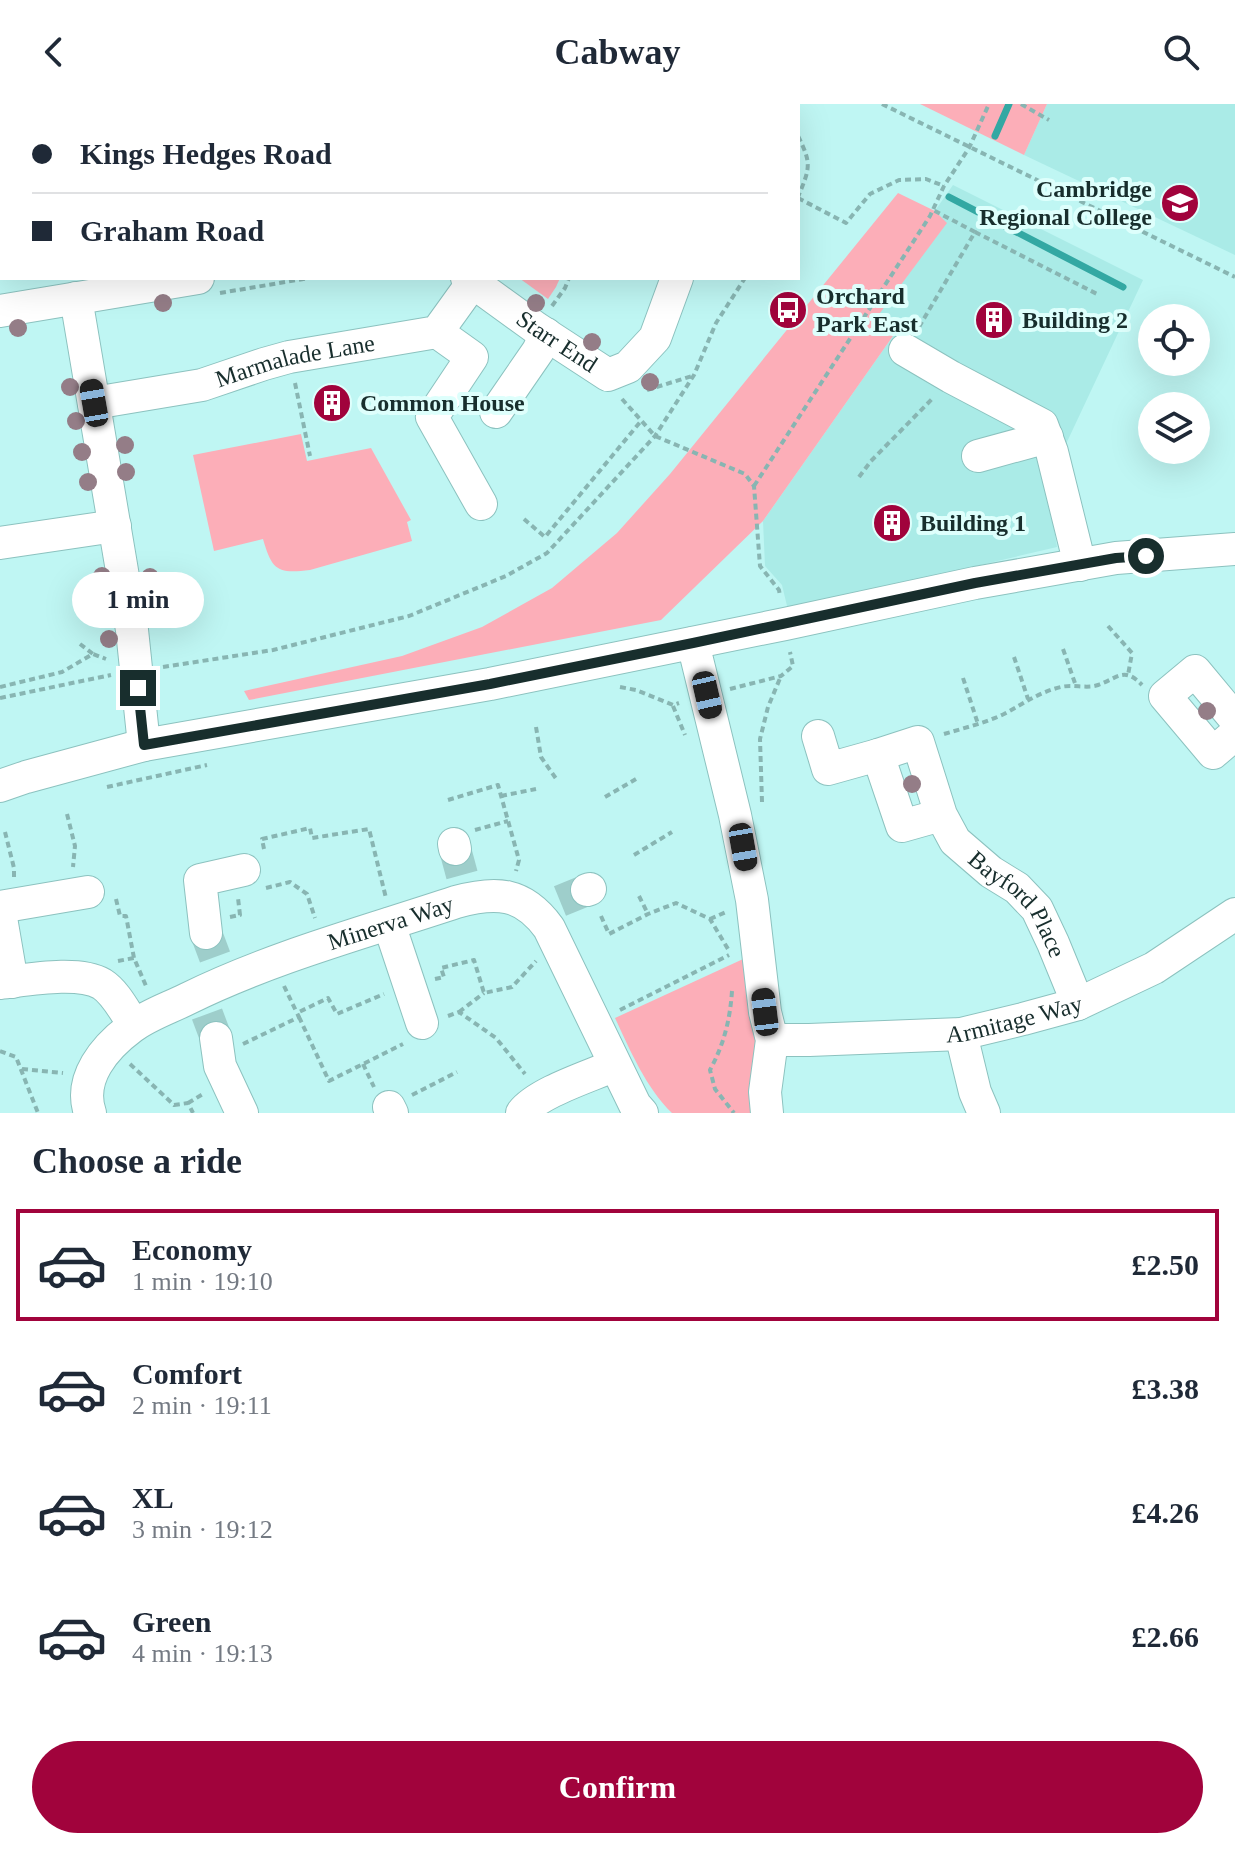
<!DOCTYPE html>
<meta charset="utf-8">
<style>
:root{--surface:#fff;--page:#f2f2f3;--text:#1f2937;--muted:#747a83;--line:#e0e1e3;--accent:#a1033c}
body{margin:0;font-family:Georgia,serif;background:var(--page);color:var(--text);height:100vh;display:flex;flex-direction:column;font-size:30px;white-space:nowrap}
*{box-sizing:border-box;margin:0}
p{font-size:26px;color:var(--muted)}
.icon{flex:none;width:44px;height:44px;fill:none;stroke:currentColor;stroke-width:2;stroke-linecap:round;stroke-linejoin:round}
.map{position:relative;height:1009px;overflow:hidden}
.sheet{display:flex;flex-direction:column;background:var(--surface);flex:1}
.sheet>*{flex:none}
.hud{position:absolute;left:0px;top:0px;width:800px;height:176px;box-shadow:0 8px 32px #0002;display:grid;align-content:center;height:176px;padding:0 32px;background:var(--surface)}
.buttons{position:absolute;left:1138px;top:200px;display:grid;gap:16px}
.buttons a{display:grid;place-items:center;width:72px;height:72px;border-radius:50%;background:var(--surface);box-shadow:0 8px 32px #0002;font-size:40px}
.end{position:absolute;width:36px;height:36px;margin:-18px;border:10px solid #182e2d;background:#fff;box-shadow:0 0 0 4px #fff}
.from{border-radius:50%}
.bubble{position:absolute;height:56px;border-radius:28px;background:var(--surface);box-shadow:0 8px 32px #0002;font-size:26px;font-weight:800;line-height:56px;text-align:center}
.car{position:absolute;width:24px;height:48px;margin:-24px -12px;border-radius:10px;box-shadow:0 0 6px 2px #0007;background:linear-gradient(#222 24%,#8ab4d8 0 40%,#222 0 76%,#8ab4d8 0 86%,#222 0)}
.hud b{display:flex;align-items:center;gap:28px;height:76px;font-size:30px}
.hud b+b{border-top:2px solid var(--line)}
.hud i{width:20px;height:20px;background:var(--text)}
ul{padding:0;list-style:none}
li{display:flex;align-items:center;gap:24px;height:112px;margin:0 16px 12px;padding:0 16px;border:4px solid transparent;border-radius:0px}
li div{flex:1}
li b{display:block;font-size:30px}
li em{font-style:normal;font-weight:800}
li.current{border-color:var(--accent)}
li>.icon{width:72px;height:72px;stroke-width:1.5}
h2{padding:0 32px;font-size:36px;line-height:96px}
.cta{display:flex;gap:16px;margin-top:auto;padding:16px 32px}
.cta a{flex:1;height:92px;border-radius:48px;background:var(--accent);color:#fff;font-size:32px;font-weight:800;line-height:92px;text-align:center}
header{display:flex;justify-content:space-between;align-items:center;height:104px;padding:0 32px;background:var(--surface);font-size:36px;font-weight:800}
.map>svg:first-child{display:block}
.built{fill:#aaebe7}
.green{fill:#fcaeb8}
.lines{fill:none;stroke-linecap:round;stroke-linejoin:round}
.stream{stroke:#33a8a3;stroke-width:7}
.minor-tunnel{stroke:#9ececb;stroke-width:32;stroke-dasharray:32 16;stroke-linecap:butt}
.minor-casing{stroke:#8cc2bf;stroke-width:34}
.path{stroke:#88b5b2;stroke-width:4;stroke-dasharray:6 4;stroke-linecap:butt}
.minor{stroke:#fff;stroke-width:32}
.tree{fill:#947d87}
.route{stroke:#182e2d;stroke-width:10}
.labels{text-anchor:middle;dominant-baseline:central;stroke-width:8;stroke-linejoin:round;paint-order:stroke}
.poi-label{font-size:24px;font-weight:bold;fill:#182e2d;stroke:#defffc;text-anchor:start}
.street-label{font-size:24px;fill:#182e2d;stroke:#defffc}
</style>
<header><svg class="icon" aria-label="back" viewBox="0 0 24 24"><path d="M15 5l-7 7 7 7"/></svg>Cabway<svg class="icon" aria-label="search" viewBox="0 0 24 24"><circle cx="10" cy="10" r="6"/><path d="M15 15l6 6"/></svg></header>
<div class="map">
<svg width="1235" height="1009" viewBox="0 0 1235 1009">
<rect width="100%" height="100%" fill="#bff6f3"/>
<g class="built">
<polygon points="1047,0 1235,0 1235,151 1024,51"/>
<polygon points="953,81 1143,176 1066,340 1042,352 1057,443 788,506 782,481 765,462 763,417 893,232 873,217 946,119 932,111"/>
</g>
<g class="green">
<polygon points="920,0 1047,0 1024,51"/>
<polygon points="898,89 935,107 947,119 874,217 893,232 763,417 661,516 249,596 244,587 402,552 482,523 552,484 617,429 670,370"/>
<polygon points="519,174 560,174 556,183 548,195"/>
<path d="M301,330L307,357L371,344L411,416L407,418L412,437L310,466C277,470 272,466 263,435L214,447L193,351Z"/>
<path d="M754,850L760,1009H672C646,984 630,946 615,914Z"/>
</g>
<g class="lines">
<g class="stream">
<polyline points="995,32 1009,0"/>
<polyline points="949,93 1123,183"/>
</g>
<g class="minor-tunnel">
<polyline points="455,745 462,771"/>
<polyline points="560,797 587,786"/>
<polyline points="206,829 215,853"/>
<polyline points="207,910 216,934"/>
</g>
<g class="minor-casing">
<g id="minor">
<polyline points="0,0 1,0"/>
<polyline points="460,0 463,2"/>
<polyline points="634,0 635,2"/>
<polyline points="364,2 372,0"/>
<polyline points="509,2 511,0"/>
<path id="s1" d="M467,174L536,224L608,271L628,263L655,234L677,174"/>
<polyline points="76,194 132,526 144,641"/>
<polyline points="0,207 198,174"/>
<polyline points="437,228 472,253 432,313 481,400"/>
<polyline points="905,246 951,273 1042,321 1052,348 1080,461"/>
<path id="s2" d="M94,299L202,281L264,260L289,253L437,228L473,178"/>
<polyline points="496,308 538,247 546,230"/>
<polyline points="978,352 1047,333"/>
<polyline points="0,439 115,422"/>
<polyline points="693,539 735,711 752,796 765,908 772,936 765,988 767,1009"/>
<polyline points="1235,615 1195,567 1165,592 1213,649 1235,630"/>
<polyline points="818,632 828,665 878,651"/>
<polyline points="0,682 26,673 144,641 490,580 785,520 975,479 1116,454 1235,445"/>
<path id="s3" d="M941,711L902,722L878,651L918,638L941,711L955,737L991,768L1017,784L1037,805L1053,839L1078,900"/>
<polyline points="454,740 455,745"/>
<polyline points="587,786 590,785"/>
<polyline points="0,803 88,788"/>
<polyline points="0,808 12,878"/>
<polyline points="389,820 422,919"/>
<polyline points="206,829 200,776 244,766"/>
<path d="M0,879C27,876 78,866 102,880C116,889 125,908 134,921"/>
<polyline points="961,930 975,988 984,1009"/>
<polyline points="216,934 220,962 242,1009"/>
<path id="s4" d="M772,936H809L961,930L1023,915L1078,900L1154,864L1235,810"/>
<polyline points="389,1003 392,1009"/>
<path id="s5" d="M90,1009C78,974 105,943 132,923C148,911 169,904 187,895C272,853 366,828 456,798C496,787 523,788 549,824L635,1001L642,1009"/>
<path d="M522,1009C538,988 591,972 615,961"/>
</g>
</g>
<g class="path">
<polyline points="882,0 1235,173"/>
<polyline points="1021,0 1049,16"/>
<polyline points="788,2 788,0"/>
<path d="M798,32C812,60 810,64 798,93"/>
<polyline points="0,83 2,83"/>
<polyline points="798,94 846,119 870,90 899,76 926,75 944,82"/>
<polyline points="975,128 1099,191"/>
<polyline points="220,189 309,174"/>
<polyline points="552,202 565,184 569,174"/>
<polyline points="919,223 975,128 933,106"/>
<polyline points="295,279 310,352"/>
<polyline points="647,286 692,272"/>
<polyline points="622,295 655,332 745,370 754,382 760,462 779,486 780,492"/>
<polyline points="859,373 871,357 934,293"/>
<polyline points="754,382 930,112 944,82 969,44 989,0"/>
<polyline points="524,415 545,433 641,317"/>
<polyline points="1108,522 1132,549 1128,571"/>
<polyline points="80,540 93,550"/>
<polyline points="1063,545 1076,582"/>
<polyline points="1014,553 1028,595"/>
<polyline points="163,563 273,546 409,512 506,472 547,449 655,332 694,271 716,219 745,174"/>
<polyline points="963,574 978,620"/>
<polyline points="0,583 62,568 93,550 106,555"/>
<polyline points="620,583 636,586 673,601 679,599"/>
<polyline points="730,585 781,572 793,562 790,548"/>
<polyline points="0,594 111,571"/>
<polyline points="673,602 685,631"/>
<polyline points="536,623 541,653 557,676"/>
<path d="M944,630C964,624 985,619 1004,610C1023,600 1039,588 1061,583C1073,580 1087,585 1098,581C1118,574 1124,562 1142,581"/>
<polyline points="107,683 207,661"/>
<polyline points="501,692 536,685"/>
<polyline points="605,693 636,675"/>
<polyline points="448,696 498,681 519,756 516,767"/>
<polyline points="762,698 760,635 768,603 781,572"/>
<polyline points="67,710 75,742 73,763"/>
<polyline points="475,726 508,717"/>
<polyline points="5,728 14,764 14,773"/>
<polyline points="264,745 262,735 310,724 312,734 369,725 386,794"/>
<polyline points="634,751 672,728"/>
<polyline points="266,784 290,778 307,790 315,814"/>
<polyline points="639,792 648,810"/>
<polyline points="116,795 120,812 126,812 134,854"/>
<polyline points="601,812 609,830 648,810 676,799 710,815 728,845"/>
<polyline points="230,813 240,811 238,794"/>
<polyline points="710,815 726,808"/>
<polyline points="118,857 134,854 146,882"/>
<polyline points="435,875 444,873 441,864 474,856 484,889 512,883 536,857"/>
<polyline points="284,882 297,909"/>
<path d="M732,887C730,916 724,940 710,966L715,985L734,1009"/>
<polyline points="620,906 729,851"/>
<polyline points="459,908 484,889"/>
<polyline points="448,912 459,908 496,934 525,970"/>
<polyline points="299,913 329,977 403,940"/>
<polyline points="243,940 299,913 297,909 328,894 337,910 384,890"/>
<polyline points="0,947 16,953 38,1009"/>
<polyline points="130,960 174,1001 188,999 193,1009"/>
<polyline points="363,960 374,983"/>
<polyline points="22,965 63,969"/>
<polyline points="412,991 457,968"/>
<polyline points="188,999 203,990"/>
</g>
<use href="#minor" class="minor"/>
</g>
<g class="tree">
<circle cx="163" cy="199" r="9"/>
<circle cx="536" cy="199" r="9"/>
<circle cx="18" cy="224" r="9"/>
<circle cx="592" cy="238" r="9"/>
<circle cx="650" cy="278" r="9"/>
<circle cx="70" cy="283" r="9"/>
<circle cx="76" cy="317" r="9"/>
<circle cx="125" cy="341" r="9"/>
<circle cx="82" cy="348" r="9"/>
<circle cx="126" cy="368" r="9"/>
<circle cx="88" cy="378" r="9"/>
<circle cx="102" cy="472" r="9"/>
<circle cx="150" cy="473" r="9"/>
<circle cx="162" cy="505" r="9"/>
<circle cx="105" cy="509" r="9"/>
<circle cx="109" cy="535" r="9"/>
<circle cx="1207" cy="607" r="9"/>
<circle cx="912" cy="680" r="9"/>
</g>
<g class="lines">
<polyline class="route" points="138,584 144,641 490,580 693,539 975,479 1116,454 1146,452"/>
</g>
<defs>
<g id="university-disc" transform="scale(2)"><circle r="9.5" fill="#a1033c" stroke="#defffc"/><path d="M0-5L7-2L0 1L-7-2ZM-4 1L0 2.5L4 1V4Q0 6-4 4Z" fill="#fff"/></g>
<g id="bus-disc" transform="scale(2)"><circle r="9.5" fill="#a1033c" stroke="#defffc"/><path d="M-5-6H5V4H4V6H2V4H-2V6H-4V4H-5ZM-3.5-4V0h7V-4ZM-3.5 1.2v1.5H-2V1.2ZM2 1.2v1.5H3.5V1.2Z" fill="#fff"/></g>
<g id="building-disc" transform="scale(2)"><circle r="9.5" fill="#a1033c" stroke="#defffc"/><path d="M-4-6H4V6H1V3H-1V6H-4ZM-2.5-4.3h1.7v1.8h-1.7ZM.8-4.3h1.7v1.8H.8ZM-2.5-1h1.7V.8h-1.7ZM.8-1h1.7V.8H.8Z" fill="#fff"/></g>
</defs>
<g fill-rule="evenodd">
<use href="#university-disc" x="1180" y="99"/>
<use href="#bus-disc" x="788" y="206"/>
<use href="#building-disc" x="994" y="216"/>
<use href="#building-disc" x="332" y="299"/>
<use href="#building-disc" x="892" y="419"/>
</g>
<g class="labels">
<g class="poi-label">
<text x="1152" y="85" text-anchor="end">Cambridge<tspan x="1152" dy="28">Regional College</tspan></text>
<text x="816" y="192">Orchard<tspan x="816" dy="28">Park East</tspan></text>
<text x="1022" y="216">Building 2</text>
<text x="360" y="299">Common House</text>
<text x="920" y="419">Building 1</text>
</g>
<g class="street-label">
<text stroke="none"><textPath href="#s1" startOffset="110">Starr End</textPath></text>
<text stroke="none"><textPath href="#s2" startOffset="206">Marmalade Lane</textPath></text>
<text stroke="none"><textPath href="#s3" startOffset="354">Bayford Place</textPath></text>
<text stroke="none"><textPath href="#s5" startOffset="382">Minerva Way</textPath></text>
<text stroke="none"><textPath href="#s4" startOffset="244">Armitage Way</textPath></text>
</g>
</g>
</svg>
<div class="buttons">
<a><svg class="icon" aria-label="locate" viewBox="0 0 24 24"><circle cx="12" cy="12" r="6"/><path d="M12 2v4M12 18v4M2 12h4M18 12h4"/></svg></a>
<a><svg class="icon" aria-label="layers" viewBox="0 0 24 24"><path d="M12 4l9 5-9 5-9-5zM3 14l9 5 9-5"/></svg></a>
</div>
<i class="end from" style="left:1146px;top:452px"></i>
<i class="end" style="left:138px;top:584px"></i>
<div class="bubble" style="left:72px;top:468px;width:132px">1 min</div>
<i class="car" style="left:94px;top:299px;rotate:350deg"></i>
<i class="car" style="left:707px;top:591px;rotate:167deg"></i>
<i class="car" style="left:743px;top:743px;rotate:170deg"></i>
<i class="car" style="left:765px;top:908px;rotate:353deg"></i>
<div class="hud">
<b><i class="from"></i>Kings Hedges Road</b>
<b><i></i>Graham Road</b>
</div>
</div>
<section class="sheet">
<h2>Choose a ride</h2>
<ul>
<li class="current"><svg class="icon" aria-label="car" viewBox="0 0 24 24"><path d="M5 17H2v-5l4-1 3-4h7l3 4 3 1v5h-3M9 17h6M6 11h13"/><circle cx="7" cy="17" r="2"/><circle cx="17" cy="17" r="2"/></svg><div><b>Economy</b><p>1 min · 19:10</p></div><em>£2.50</em></li>
<li><svg class="icon" aria-label="car" viewBox="0 0 24 24"><path d="M5 17H2v-5l4-1 3-4h7l3 4 3 1v5h-3M9 17h6M6 11h13"/><circle cx="7" cy="17" r="2"/><circle cx="17" cy="17" r="2"/></svg><div><b>Comfort</b><p>2 min · 19:11</p></div><em>£3.38</em></li>
<li><svg class="icon" aria-label="car" viewBox="0 0 24 24"><path d="M5 17H2v-5l4-1 3-4h7l3 4 3 1v5h-3M9 17h6M6 11h13"/><circle cx="7" cy="17" r="2"/><circle cx="17" cy="17" r="2"/></svg><div><b>XL</b><p>3 min · 19:12</p></div><em>£4.26</em></li>
<li><svg class="icon" aria-label="car" viewBox="0 0 24 24"><path d="M5 17H2v-5l4-1 3-4h7l3 4 3 1v5h-3M9 17h6M6 11h13"/><circle cx="7" cy="17" r="2"/><circle cx="17" cy="17" r="2"/></svg><div><b>Green</b><p>4 min · 19:13</p></div><em>£2.66</em></li>
</ul>
<div class="cta"><a>Confirm</a></div>
</section>
